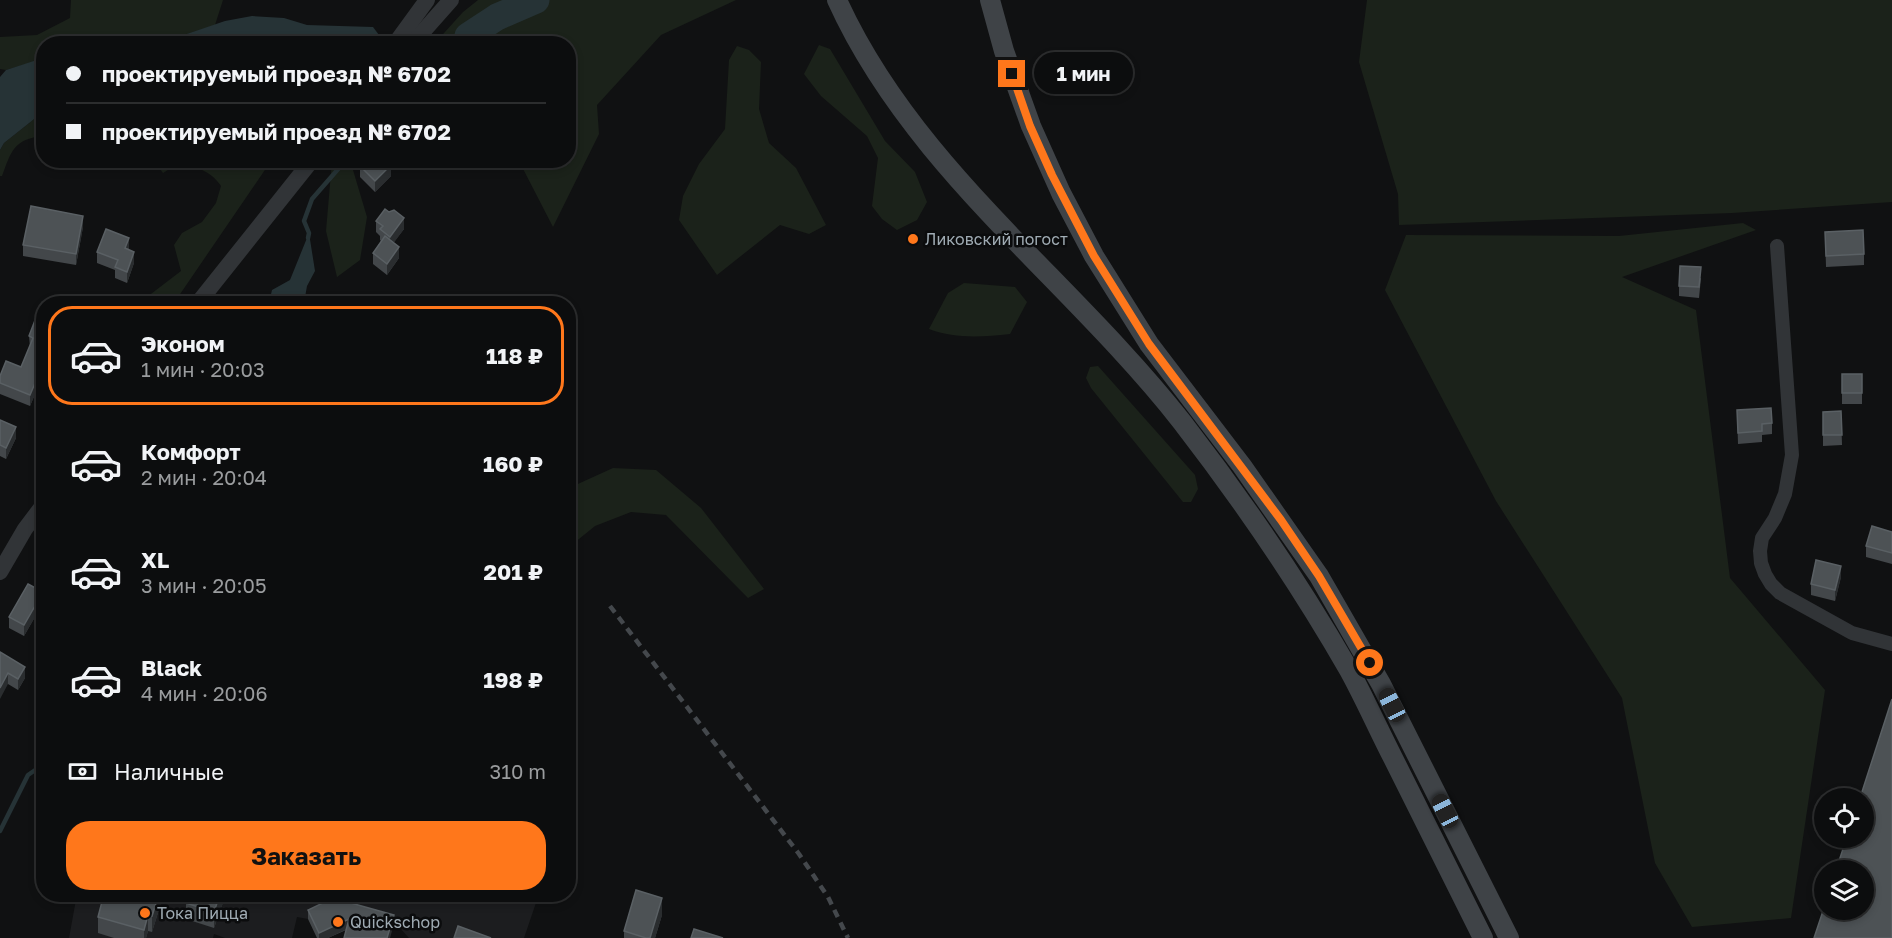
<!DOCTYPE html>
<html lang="ru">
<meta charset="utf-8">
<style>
:root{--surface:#0c0d0e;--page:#151617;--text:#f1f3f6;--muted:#9a9c9e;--line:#2c2d2e;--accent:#ff771b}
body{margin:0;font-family:"Golos Text",sans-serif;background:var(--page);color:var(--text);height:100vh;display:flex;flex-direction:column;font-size:22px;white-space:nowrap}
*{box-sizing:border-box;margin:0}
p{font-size:20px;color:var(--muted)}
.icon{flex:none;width:33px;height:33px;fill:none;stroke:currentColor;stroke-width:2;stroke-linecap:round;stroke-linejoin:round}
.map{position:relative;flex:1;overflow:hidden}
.drawer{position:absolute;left:36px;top:296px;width:540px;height:606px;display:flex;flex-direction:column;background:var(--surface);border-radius:24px;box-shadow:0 3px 9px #0003,0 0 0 2px var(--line)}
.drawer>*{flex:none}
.banner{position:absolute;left:36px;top:36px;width:540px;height:132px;border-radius:24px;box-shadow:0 3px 9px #0003,0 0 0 2px var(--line);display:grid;align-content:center;height:132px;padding:0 30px;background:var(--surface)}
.controls{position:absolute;left:1814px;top:788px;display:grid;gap:12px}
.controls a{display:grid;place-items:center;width:60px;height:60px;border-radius:50%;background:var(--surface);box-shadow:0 3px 9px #0003,0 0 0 2px var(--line);font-size:30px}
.end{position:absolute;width:27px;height:27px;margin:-14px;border:8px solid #ff771b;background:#111;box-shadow:0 0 0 3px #111}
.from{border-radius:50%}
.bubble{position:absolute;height:42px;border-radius:21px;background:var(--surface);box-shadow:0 3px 9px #0003,0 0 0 2px var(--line);font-size:20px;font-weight:700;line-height:42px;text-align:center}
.car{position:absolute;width:18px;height:36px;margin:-18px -9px;border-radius:8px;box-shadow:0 0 4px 2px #0007;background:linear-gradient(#222 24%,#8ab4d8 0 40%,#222 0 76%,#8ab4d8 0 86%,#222 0)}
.banner b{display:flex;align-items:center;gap:21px;height:57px;font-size:22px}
.banner b+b{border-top:2px solid var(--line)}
.banner i{width:15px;height:15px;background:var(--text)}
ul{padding:10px 0 0;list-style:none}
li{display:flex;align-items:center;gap:18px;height:99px;margin:0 12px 9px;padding:0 18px;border:3px solid transparent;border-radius:24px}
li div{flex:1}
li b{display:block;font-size:22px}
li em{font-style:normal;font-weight:700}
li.selected{border-color:var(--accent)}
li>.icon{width:54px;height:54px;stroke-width:1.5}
.pay{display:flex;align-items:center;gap:15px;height:66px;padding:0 30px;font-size:22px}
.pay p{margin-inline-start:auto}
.primary-button{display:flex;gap:12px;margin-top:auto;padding:12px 30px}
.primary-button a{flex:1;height:69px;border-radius:24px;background:var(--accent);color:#111;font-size:24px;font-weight:700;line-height:69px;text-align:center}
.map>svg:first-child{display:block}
.built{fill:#1c1d1f}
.green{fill:#1b221a}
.water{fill:#263336}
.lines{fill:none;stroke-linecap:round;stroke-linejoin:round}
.stream{stroke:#263336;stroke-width:4.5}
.river{stroke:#263336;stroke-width:27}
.minor{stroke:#313437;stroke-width:14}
.tertiary{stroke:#313437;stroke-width:16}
.secondary{stroke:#3f4347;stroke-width:20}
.rail{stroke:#44484c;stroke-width:4.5;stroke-dasharray:8 6;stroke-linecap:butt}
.wall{fill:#43474a}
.shaded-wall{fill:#2a2d2f}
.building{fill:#4d5255;stroke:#5a6064;stroke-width:1.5}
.route{stroke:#ff771b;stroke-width:8}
.poi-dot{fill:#ff771b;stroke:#0b0c0d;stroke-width:2}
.labels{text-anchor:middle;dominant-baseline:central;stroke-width:5;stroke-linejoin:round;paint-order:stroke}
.poi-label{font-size:16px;fill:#a0acb4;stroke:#0b0c0d;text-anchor:start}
</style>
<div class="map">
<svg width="1892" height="938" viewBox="0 0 1892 938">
<rect width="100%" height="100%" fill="#101112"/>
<polygon class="built" points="77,894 539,894 524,938 409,938 389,916 333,908 308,919 297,917 292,938 225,938 214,934 213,938 69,938"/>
<g class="green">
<polygon points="71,0 223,0 215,25 169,40 131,44 44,44 43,59 6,70 0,69 0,37 37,35 70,18"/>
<polygon points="478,0 736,0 661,35 597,105 599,134 553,227 519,161 568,160 568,44 435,43 463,12"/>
<polygon points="1367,0 1892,0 1892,202 1732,213 1399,225 1398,194 1359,62"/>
<polygon points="819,45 830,49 885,141 915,172 927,202 917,220 897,230 882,219 872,206 878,158 867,136 821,96 804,74"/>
<polygon points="737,46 749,50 761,62 759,109 769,143 796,168 826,225 809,234 780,225 717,275 679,220 683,196 699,164 725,129 729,60"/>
<path d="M43,112V136C14,139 11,151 2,176H0V150L4,143Z"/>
<path d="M154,161H271L174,303H149L147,297L181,271L174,245L182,233L202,222L216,203L221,186C211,171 198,168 181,162L163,173Z"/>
<polygon points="332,161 363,161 353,170 367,217 360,260 337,277 326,231"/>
<polygon points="1743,223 1756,230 1622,277 1696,310 1730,578 1825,690 1791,918 1692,927 1655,863 1622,698 1496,501 1385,290 1406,235 1619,236"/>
<path d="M964,283L1015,287L1027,302L1010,334C982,337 955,339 929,329L948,293Z"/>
<polygon points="1098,366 1195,475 1198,489 1191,502 1183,502 1091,388 1086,378 1090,367"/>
<polygon points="613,468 656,470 701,508 764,589 748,598 666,515 631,512 595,526 569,547 569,488"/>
</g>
<g class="water">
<polygon points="252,16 284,18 307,25 373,27 379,35 361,44 131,43 169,40 225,21"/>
<polygon points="43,58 43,112 4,143 0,150 0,77 6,70"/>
<polygon points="309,233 315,271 307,286 304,303 269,303 272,290 290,280"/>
</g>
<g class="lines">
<g class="stream">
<polyline points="458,44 468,36"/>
<polyline points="308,238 309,233 304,221 312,199 346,160"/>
<polyline points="0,831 28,775 44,764"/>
</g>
<polyline class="river" points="468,36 497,17 536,0"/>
<polyline class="minor" points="1777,246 1792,455 1785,494 1775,518 1762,538 1760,551 1761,563 1765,574 1771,584 1780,593 1852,633 1892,644"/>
<g class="tertiary">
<polyline points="395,44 427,0"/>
<polyline points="412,44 451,0"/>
<polyline points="198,303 312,160"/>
<polyline points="0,572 25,529 44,504"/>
</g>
<g class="secondary">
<path d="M837,0C913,168 1070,279 1182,422C1243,501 1299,583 1349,670C1365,699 1378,729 1393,758C1423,818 1453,878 1483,938"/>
<polyline points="990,0 1004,51 1031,126 1061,193 1094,256 1149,344 1242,466 1319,576 1381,684 1509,938"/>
</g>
<polyline class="rail" points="610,606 799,854 828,897 848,938"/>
</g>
<g class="wall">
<polygon points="360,166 391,176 375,192 360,177"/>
<polygon points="376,221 404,229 393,243 399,258 387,275 373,264 373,253 381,241 380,240 380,236 376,232"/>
<polygon points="83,227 76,265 23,256 23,245"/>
<polygon points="1825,232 1864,254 1864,265 1826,267"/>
<polygon points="129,249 129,250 134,263 127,283 115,278 115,270 97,263 97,252"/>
<polygon points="1701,278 1699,298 1679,296 1679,286"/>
<polygon points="44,312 44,373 30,406 0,394 0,376 21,367 30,347 29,336"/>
<rect x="1842" y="374" width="20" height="30"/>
<polygon points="1737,410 1772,423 1772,434 1762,435 1762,442 1738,444"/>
<polygon points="1841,411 1842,445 1823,446 1823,412"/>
<polygon points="0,420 16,438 6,459 0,456"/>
<polygon points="1892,532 1892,564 1866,557 1866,546"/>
<polygon points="1841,577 1835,601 1811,595 1811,584"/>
<polygon points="43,603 24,636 9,628 9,617"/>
<polygon points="0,652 25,678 18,690 8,684"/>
<polygon points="161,894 161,903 152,932 148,931 146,938 114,938 98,933 98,917"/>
<polygon points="189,894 226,894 214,928 186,919 186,903"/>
<polygon points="308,910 394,924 346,930 328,938 317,938 308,919"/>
<polygon points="662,915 655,938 624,938 624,931"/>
</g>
<g class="shaded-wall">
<polygon points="391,165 391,176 375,192 375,181"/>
<polygon points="83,216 83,227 76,265 76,254"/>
<polygon points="404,218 404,229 390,248 390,237"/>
<polygon points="129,238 129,249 125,259 125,248"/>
<polygon points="399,247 399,258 387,275 387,264"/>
<polygon points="134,252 134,263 127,283 127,272"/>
<polygon points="44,362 44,373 30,406 30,395"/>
<polygon points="16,427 16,438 6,459 6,448"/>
<polygon points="1841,566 1841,577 1835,601 1835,590"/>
<polygon points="43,592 43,603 24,636 24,625"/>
<polygon points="25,667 25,678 18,690 18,679"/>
<polygon points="8,673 8,684 0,699 0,688"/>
<polygon points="159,894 161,894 161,903 152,932 152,916"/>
<polygon points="220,894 226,894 214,928 214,912"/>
<polygon points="662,898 662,915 655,938 650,938"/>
<polygon points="148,915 148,931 146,938 144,938 144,930"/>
<polygon points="394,915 394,924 390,938 387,938"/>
<polygon points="349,919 349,928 328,938 319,938 319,933"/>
</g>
<g class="building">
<polygon points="366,160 387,160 391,165 375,181 360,166"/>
<polygon points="31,206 83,216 76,254 23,245"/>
<polygon points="385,209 389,212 394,210 404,218 390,237 380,229 383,226 376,221"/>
<polygon points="106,229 129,238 125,248 134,252 127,272 115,267 118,260 97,252"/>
<polygon points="1863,230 1864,254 1826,256 1825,232"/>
<polygon points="385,236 399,247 387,264 373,253"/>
<polygon points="1680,266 1701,267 1699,287 1679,286"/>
<polygon points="39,310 44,312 44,362 30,395 0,383 0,376 6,361 21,367 33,338 29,336"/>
<rect x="1842" y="374" width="20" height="19"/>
<polygon points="1771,408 1772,423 1762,424 1762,431 1738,433 1737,410"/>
<polygon points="1841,411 1842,435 1823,435 1823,412"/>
<polygon points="0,420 16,427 6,448 0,445"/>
<polygon points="1872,526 1892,532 1892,553 1866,546"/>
<polygon points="1816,560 1841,566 1835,590 1811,584"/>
<polygon points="28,584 43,592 24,625 9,617"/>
<polygon points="0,652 25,667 18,679 8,673 0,688"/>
<polygon points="1892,699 1892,938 1814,938 1824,908 1824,909 1863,909 1863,870 1836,870 1847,837 1863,837 1863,798 1860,798"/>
<polygon points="636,890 662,898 650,938 646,938 624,931"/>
<polygon points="104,894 159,894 152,916 148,915 144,930 98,917"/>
<polygon points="189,894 220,894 214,912 186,903"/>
<polygon points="333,898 394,915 387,938 344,938 349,919 319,933 308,910"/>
<polygon points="458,926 491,938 454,938"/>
<polygon points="694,929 723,938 691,938"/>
</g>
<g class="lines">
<polyline class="route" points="1012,74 1030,126 1052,175 1094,256 1149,344 1281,520 1319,576 1370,663"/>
</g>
<g class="poi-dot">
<circle cx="913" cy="239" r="6"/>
<circle cx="145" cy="913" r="6"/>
<circle cx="338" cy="922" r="6"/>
</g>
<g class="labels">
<g class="poi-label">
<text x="925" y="239">Ликовский погост</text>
<text x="157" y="913">Тока Пицца</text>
<text x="350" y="922">Quickschop</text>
</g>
</g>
</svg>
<div class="controls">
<a><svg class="icon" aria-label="locate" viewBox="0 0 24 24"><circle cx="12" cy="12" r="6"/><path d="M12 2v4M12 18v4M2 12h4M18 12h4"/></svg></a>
<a><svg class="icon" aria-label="layers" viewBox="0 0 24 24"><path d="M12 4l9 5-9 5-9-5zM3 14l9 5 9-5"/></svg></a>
</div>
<i class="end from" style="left:1370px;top:663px"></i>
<i class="end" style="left:1012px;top:74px"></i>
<div class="bubble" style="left:1034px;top:52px;width:99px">1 мин</div>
<i class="car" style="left:1392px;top:705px;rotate:333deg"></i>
<i class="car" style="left:1445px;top:811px;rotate:333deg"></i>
<div class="banner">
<b><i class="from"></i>проектируемый проезд № 6702</b>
<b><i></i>проектируемый проезд № 6702</b>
</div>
<section class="drawer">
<ul>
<li class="selected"><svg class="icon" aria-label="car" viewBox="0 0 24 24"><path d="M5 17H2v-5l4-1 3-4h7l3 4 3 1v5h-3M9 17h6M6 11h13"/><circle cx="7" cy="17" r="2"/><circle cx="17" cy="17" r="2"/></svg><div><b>Эконом</b><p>1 мин · 20:03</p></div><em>118 ₽</em></li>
<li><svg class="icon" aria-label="car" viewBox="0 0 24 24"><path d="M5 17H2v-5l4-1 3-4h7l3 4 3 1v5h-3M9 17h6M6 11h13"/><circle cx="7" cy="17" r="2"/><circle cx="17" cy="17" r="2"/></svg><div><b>Комфорт</b><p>2 мин · 20:04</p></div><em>160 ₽</em></li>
<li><svg class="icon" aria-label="car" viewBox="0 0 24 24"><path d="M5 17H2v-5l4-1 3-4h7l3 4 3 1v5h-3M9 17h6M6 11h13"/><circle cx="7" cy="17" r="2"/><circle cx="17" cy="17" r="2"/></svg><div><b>XL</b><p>3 мин · 20:05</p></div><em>201 ₽</em></li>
<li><svg class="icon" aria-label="car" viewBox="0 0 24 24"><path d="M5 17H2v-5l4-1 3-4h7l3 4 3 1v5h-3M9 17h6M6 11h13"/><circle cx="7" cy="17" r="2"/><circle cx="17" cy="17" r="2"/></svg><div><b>Black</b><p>4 мин · 20:06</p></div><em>198 ₽</em></li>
</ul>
<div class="pay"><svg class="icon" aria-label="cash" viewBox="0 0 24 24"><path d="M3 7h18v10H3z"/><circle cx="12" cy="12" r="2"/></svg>Наличные<p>310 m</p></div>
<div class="primary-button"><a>Заказать</a></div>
</section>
</div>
